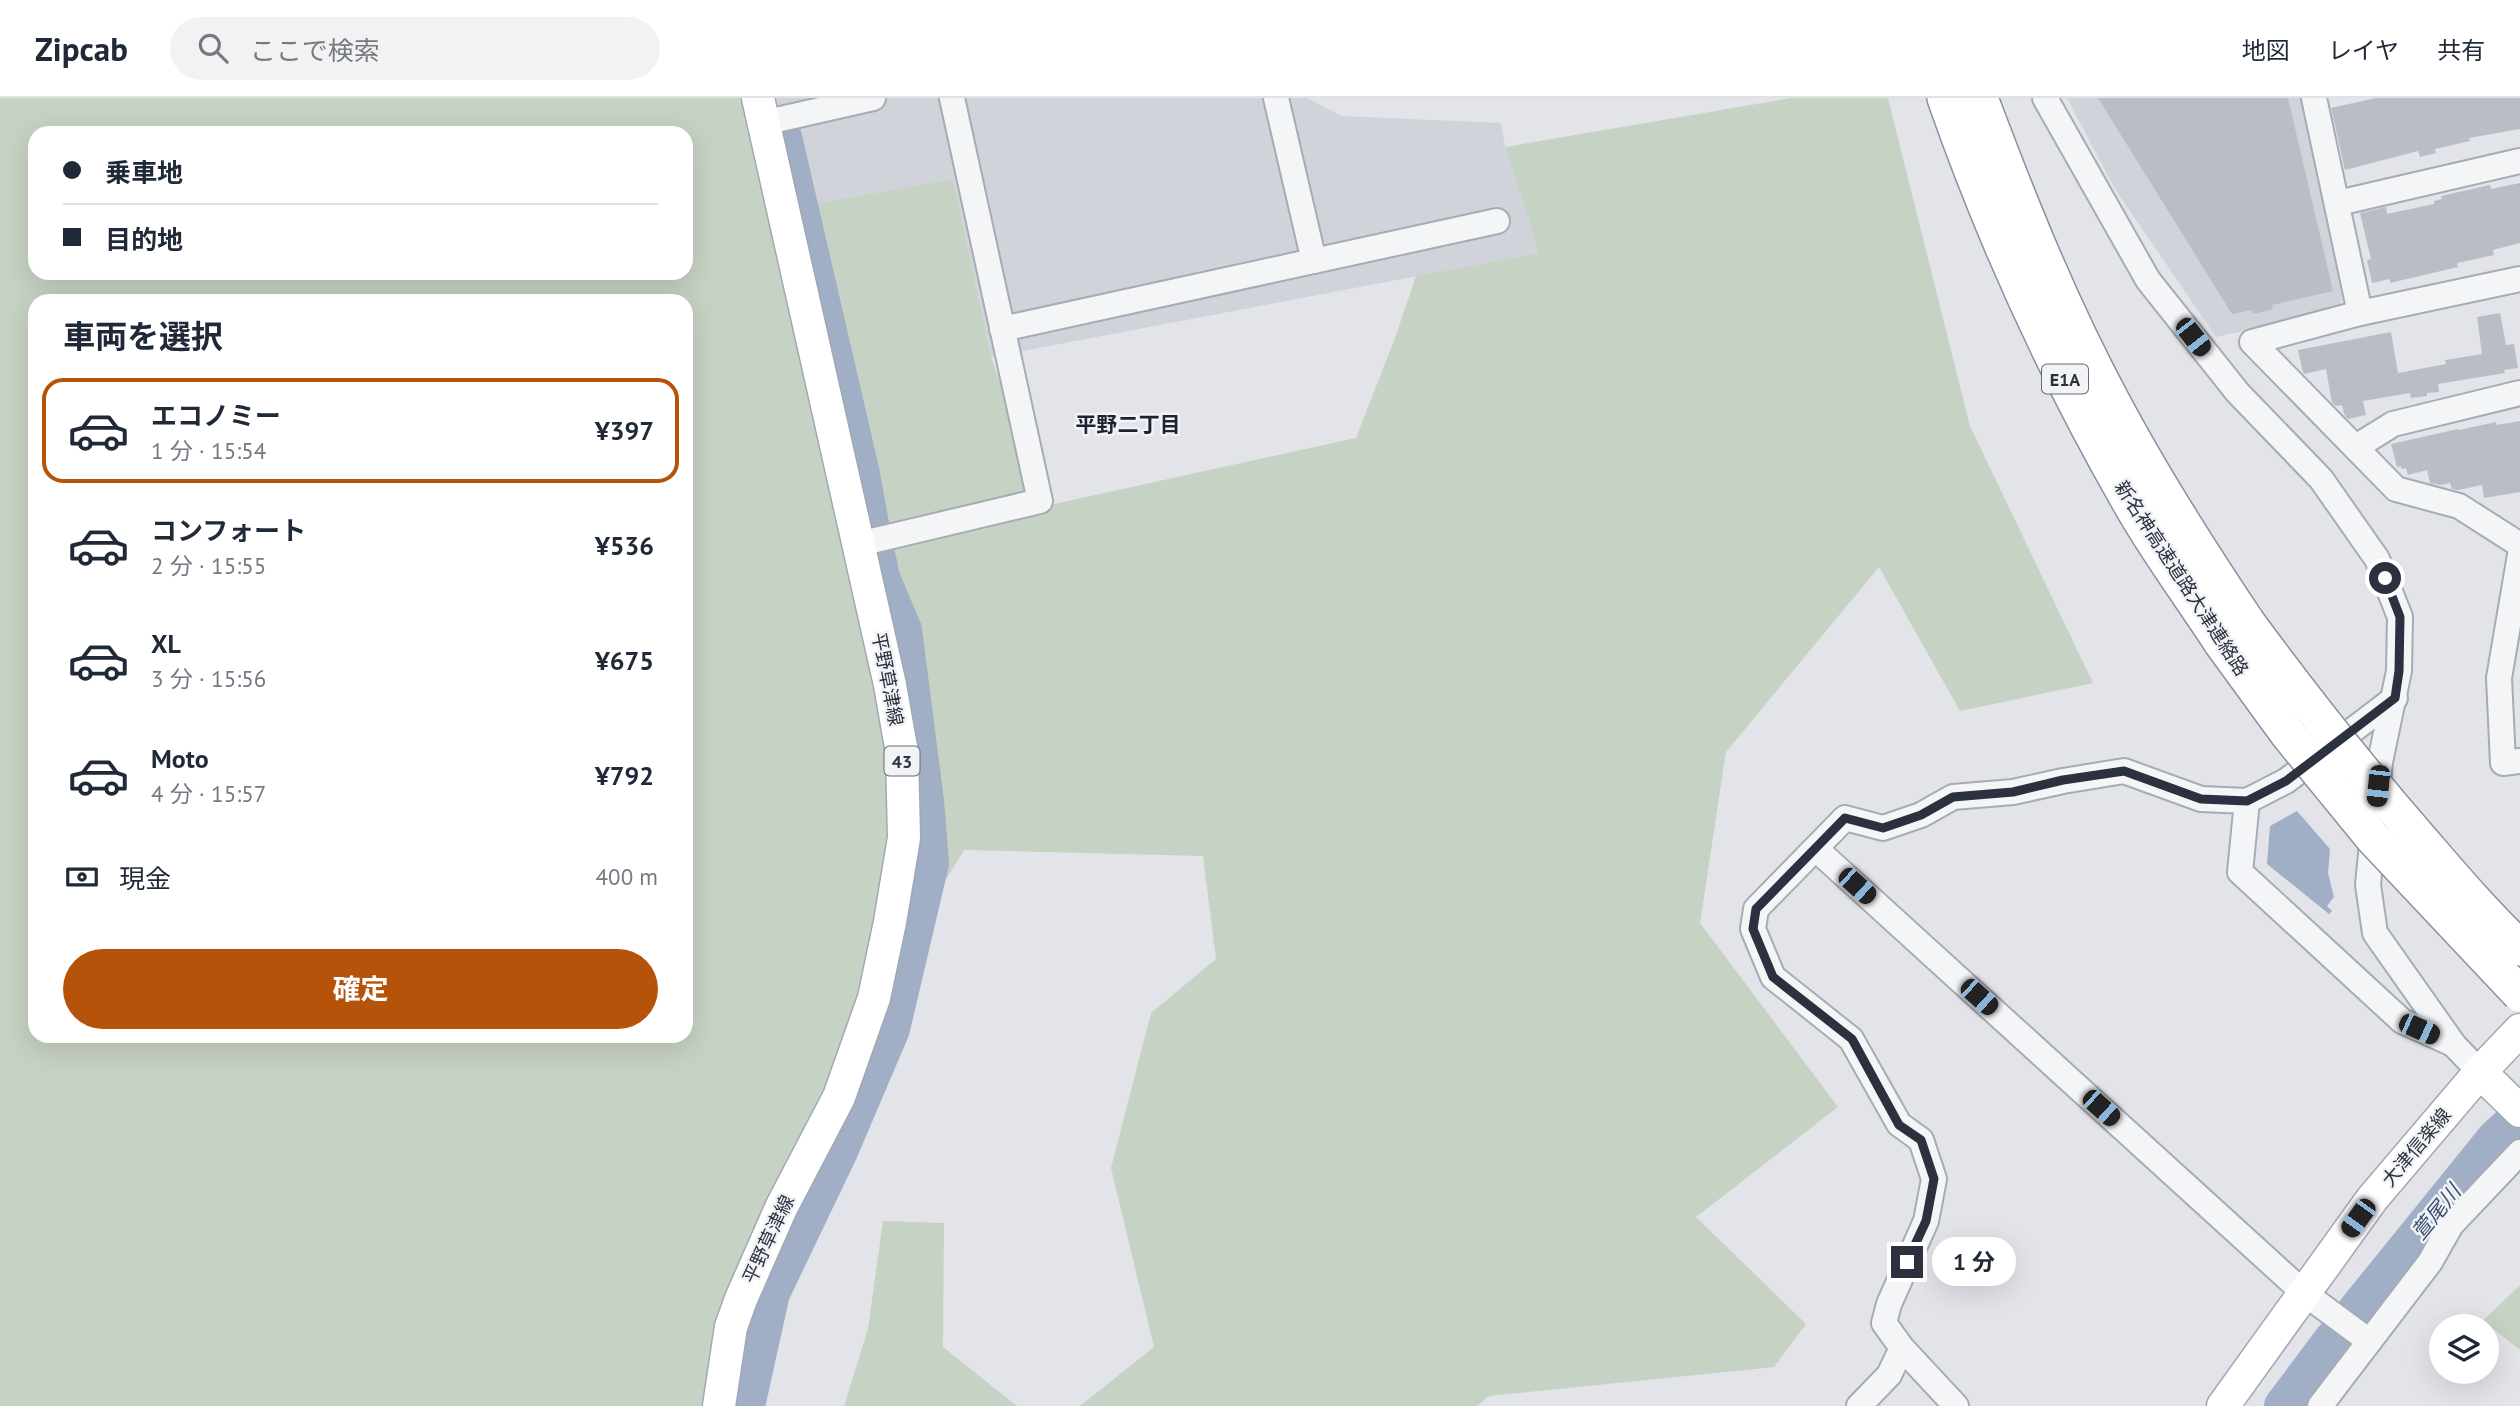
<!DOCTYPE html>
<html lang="ja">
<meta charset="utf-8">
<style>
:root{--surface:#fff;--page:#f2f2f3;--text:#1f2937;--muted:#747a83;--line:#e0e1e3;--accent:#b45309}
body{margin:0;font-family:"PT Sans","Noto Sans JP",sans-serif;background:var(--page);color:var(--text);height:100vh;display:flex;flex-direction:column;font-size:26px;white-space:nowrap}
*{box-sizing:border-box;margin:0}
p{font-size:23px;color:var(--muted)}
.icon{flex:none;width:38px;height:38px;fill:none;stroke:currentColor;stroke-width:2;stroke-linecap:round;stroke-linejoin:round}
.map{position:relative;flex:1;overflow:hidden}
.sheet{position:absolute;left:28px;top:196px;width:665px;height:749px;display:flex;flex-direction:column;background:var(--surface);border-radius:21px;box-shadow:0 7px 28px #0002}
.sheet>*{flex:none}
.top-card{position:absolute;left:28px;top:28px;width:665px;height:154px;border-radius:21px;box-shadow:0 7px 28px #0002;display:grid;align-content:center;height:154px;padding:0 35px;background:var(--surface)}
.buttons{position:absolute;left:2429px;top:1216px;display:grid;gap:14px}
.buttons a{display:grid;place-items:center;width:70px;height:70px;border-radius:50%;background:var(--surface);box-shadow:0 7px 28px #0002;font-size:35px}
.end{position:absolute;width:32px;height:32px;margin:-16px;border:9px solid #2b313f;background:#fff;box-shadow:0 0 0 4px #fff}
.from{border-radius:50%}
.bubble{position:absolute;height:49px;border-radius:24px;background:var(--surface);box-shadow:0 7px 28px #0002;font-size:23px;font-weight:700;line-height:49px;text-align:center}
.car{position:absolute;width:21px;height:42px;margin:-21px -10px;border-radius:9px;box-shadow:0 0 5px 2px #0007;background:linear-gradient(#222 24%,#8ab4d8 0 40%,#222 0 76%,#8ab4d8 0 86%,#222 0)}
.top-card b{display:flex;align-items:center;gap:24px;height:66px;font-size:26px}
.top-card b+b{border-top:2px solid var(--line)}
.top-card i{width:18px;height:18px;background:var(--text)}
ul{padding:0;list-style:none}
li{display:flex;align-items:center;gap:21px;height:105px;margin:0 14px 10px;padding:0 21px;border:4px solid transparent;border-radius:21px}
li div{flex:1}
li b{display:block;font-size:26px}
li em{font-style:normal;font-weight:700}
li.selected{border-color:var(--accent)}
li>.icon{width:63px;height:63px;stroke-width:1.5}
h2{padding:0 35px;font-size:32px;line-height:84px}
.pay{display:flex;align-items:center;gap:18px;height:77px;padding:0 35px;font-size:26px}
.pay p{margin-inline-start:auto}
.action{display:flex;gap:14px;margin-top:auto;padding:14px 35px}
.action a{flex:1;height:80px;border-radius:42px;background:var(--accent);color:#fff;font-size:28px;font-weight:700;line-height:80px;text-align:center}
header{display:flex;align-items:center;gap:42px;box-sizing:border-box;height:98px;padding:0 35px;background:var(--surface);border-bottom:2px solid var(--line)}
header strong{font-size:33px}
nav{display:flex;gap:38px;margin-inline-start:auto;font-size:24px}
.search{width:490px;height:63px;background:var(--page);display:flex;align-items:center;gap:18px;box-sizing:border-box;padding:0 24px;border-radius:38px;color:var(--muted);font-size:26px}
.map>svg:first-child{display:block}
.built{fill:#d0d3da}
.green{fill:#c6d2c3;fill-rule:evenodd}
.water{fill:#a0afc5}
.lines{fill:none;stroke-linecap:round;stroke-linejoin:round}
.river{stroke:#a0afc5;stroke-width:38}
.building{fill:#b9bdc5}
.minor-casing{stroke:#a7abb3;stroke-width:28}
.major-casing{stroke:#a2a8b3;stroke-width:35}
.highway-casing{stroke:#8a919e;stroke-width:38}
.minor{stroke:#f4f5f7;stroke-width:24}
.major{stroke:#fff;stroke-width:32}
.highway{stroke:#fff;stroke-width:35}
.highway-bridge-casing{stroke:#8a919e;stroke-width:38;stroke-linecap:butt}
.highway-bridge{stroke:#fff;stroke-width:35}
.route{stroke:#2b313f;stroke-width:9}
.labels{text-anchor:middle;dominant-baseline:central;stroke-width:5;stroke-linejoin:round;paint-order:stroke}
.shield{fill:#f1f3f6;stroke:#666b76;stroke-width:2}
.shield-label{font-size:18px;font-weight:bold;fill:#2b313f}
.street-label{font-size:19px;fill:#2b313f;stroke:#f1f3f6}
.neighbourhood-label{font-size:21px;font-weight:bold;fill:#1d2230;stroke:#f1f3f6}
.water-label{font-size:21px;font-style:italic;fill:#394d6f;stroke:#f1f3f6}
</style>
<header>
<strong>Zipcab</strong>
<div class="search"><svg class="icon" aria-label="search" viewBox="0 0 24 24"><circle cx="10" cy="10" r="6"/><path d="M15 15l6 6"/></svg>ここで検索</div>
<nav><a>地図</a><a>レイヤ</a><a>共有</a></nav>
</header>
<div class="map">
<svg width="2520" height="1308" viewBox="0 0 2520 1308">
<rect width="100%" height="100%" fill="#e2e4e9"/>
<g class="built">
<polygon points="762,0 1307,0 1342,18 1501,25 1505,49 1539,155 991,259 953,81 787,112"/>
<polygon points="2067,0 2301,0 2346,193 2337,212 2216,239 2115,91"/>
</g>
<g class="green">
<path d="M0,0H762L787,111L953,81L991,259L1045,408L1356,340L1395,240L1416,178L1539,155L1505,49L1791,0H1888L1970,328L2093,585L1960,613L1879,469L1726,654L1700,825L1838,1009L1696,1119L1806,1226L1774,1269L1489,1298L1477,1308H1080L1154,1249L1111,1070L1151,915L1216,861L1203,758L964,752L874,900L716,1308H0ZM35,35H686V175H35ZM35,203H686V938H35Z"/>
<polygon points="883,1123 944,1125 943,1249 1017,1308 844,1308 868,1231"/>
<polygon points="2520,1187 2520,1252 2483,1223"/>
</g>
<polygon class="water" points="2297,713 2330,751 2328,775 2334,799 2327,808 2332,813 2329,816 2267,766 2270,728"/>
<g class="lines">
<g class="river">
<polyline points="783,39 861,376 870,426"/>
<polyline points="2356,1213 2496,1040 2520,1018"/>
<polyline points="746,1308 771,1195 839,1053 891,931 930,765 925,703 903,532 881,480 877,460"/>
<polyline points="2283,1308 2334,1240"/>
</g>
</g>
<g class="building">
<polygon points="2098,0 2288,0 2333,193 2272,207 2273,211 2253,216 2252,212 2232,216"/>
<polygon points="2376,0 2520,0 2520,31 2469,40 2470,43 2435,51 2436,55 2420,59 2418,53 2345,72 2331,10"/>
<polygon points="2520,85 2520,145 2493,152 2494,157 2457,165 2458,169 2390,185 2390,181 2372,185 2367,162 2371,161 2360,115 2386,109 2387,116 2434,106 2434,103 2442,101 2441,98 2490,87 2491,91"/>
<polygon points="2500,215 2506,247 2514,246 2518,270 2504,272 2505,275 2438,286 2439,294 2427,295 2427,298 2411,300 2410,295 2363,303 2366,317 2348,321 2344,316 2342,307 2336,308 2332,305 2326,271 2304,276 2303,274 2298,252 2391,234 2398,275 2446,266 2445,262 2482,256 2477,219"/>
<polygon points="2520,323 2520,394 2484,400 2482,387 2458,392 2452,391 2450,385 2440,387 2430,385 2427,372 2408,377 2406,370 2401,371 2401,368 2397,369 2391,346 2458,331 2459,332 2496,324 2497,327"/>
</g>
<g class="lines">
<g class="minor-casing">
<g id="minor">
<polyline points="1276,0 1314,163"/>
<polyline points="2045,0 2148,182 2238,295 2321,381 2377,461 2400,519 2399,573 2380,664 2368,787 2375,835 2454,947 2480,974"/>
<polyline points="2314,0 2360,215"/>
<polyline points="763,25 873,0"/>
<polyline points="2338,105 2520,63"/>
<polyline points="2520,181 2360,215 2252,244 2396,391 2459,408 2520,447"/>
<polyline points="1002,231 1497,123"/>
<polyline points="2356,349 2393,326 2520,295"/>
<polyline points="859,446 1040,403 952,0"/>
<polyline points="2520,457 2499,580 2503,665 2520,663"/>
<polyline points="2247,703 2240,774 2402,923 2453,946"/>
<polyline points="1816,751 2304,1195 2369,1243"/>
<polyline points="1902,1250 1956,1308"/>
<polyline points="1859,1308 1889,1277 1902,1250 1884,1225 1889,1206 1926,1123 1934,1081 1921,1042 1899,1026 1851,941 1773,879 1753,831 1756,811 1845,720 1883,730 1921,717 1953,699 2013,694 2063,683 2124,673 2201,701 2247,703 2286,683 2395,600"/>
<polyline points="2320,1308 2430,1164 2451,1127 2520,1054"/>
</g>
</g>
<g class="major-casing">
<g id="major">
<polyline points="2480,974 2520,1013"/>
<polyline points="719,1308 731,1229 741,1201 781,1110 839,999 874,900 890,824 904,740 902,655 890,587 758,0"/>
<polyline points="2223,1308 2372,1101 2480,974 2520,932"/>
</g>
</g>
<g class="highway-casing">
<g id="highway">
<path d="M1945,0C1995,143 2060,284 2136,415C2162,459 2193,501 2221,544"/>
<path d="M1980,0C2019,104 2061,209 2114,307C2154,382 2200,454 2247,524"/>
</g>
</g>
<use href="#minor" class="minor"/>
<use href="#major" class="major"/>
<use href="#highway" class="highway"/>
<g class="highway-bridge-casing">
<g id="highway-bridge">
<path d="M2247,524C2302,599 2359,671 2420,741C2452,778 2484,816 2520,850"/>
<polyline points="2221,544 2288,636 2373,740 2520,896"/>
</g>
</g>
<use href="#highway-bridge" class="highway-bridge"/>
</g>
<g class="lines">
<polyline class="route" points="1907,1164 1926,1123 1934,1081 1921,1042 1899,1027 1852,941 1773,879 1753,831 1756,811 1845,720 1883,730 1921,717 1953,699 2013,694 2063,682 2124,673 2201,701 2247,703 2286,683 2395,600 2399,573 2400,519 2385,480"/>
</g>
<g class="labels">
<g class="shield">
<rect x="2042" y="266.5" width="46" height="29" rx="5"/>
<rect x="884.5" y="648.5" width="35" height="29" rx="5"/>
</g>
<g class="shield-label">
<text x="2065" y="281">E1A</text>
<text x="902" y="663">43</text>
</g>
<g class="street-label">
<text transform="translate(2182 480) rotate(57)">新名神高速道路大津連絡路</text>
<text transform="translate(888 581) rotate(79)">平野草津線</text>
<text transform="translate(2416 1049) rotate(-50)">大津信楽線</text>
<text transform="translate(768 1141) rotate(-65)">平野草津線</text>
</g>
<g class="neighbourhood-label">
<text x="1128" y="326">平野二丁目</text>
</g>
<g class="water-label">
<text transform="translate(2436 1114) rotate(-51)">萱尾川</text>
</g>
</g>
</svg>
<div class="buttons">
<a><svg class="icon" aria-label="layers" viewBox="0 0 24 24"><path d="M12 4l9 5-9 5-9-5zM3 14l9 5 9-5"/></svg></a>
</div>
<i class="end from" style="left:2385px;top:480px"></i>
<i class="end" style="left:1907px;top:1164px"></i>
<div class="bubble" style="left:1932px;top:1139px;width:84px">1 分</div>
<i class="car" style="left:2193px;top:239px;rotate:142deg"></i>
<i class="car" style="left:2378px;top:688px;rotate:186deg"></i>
<i class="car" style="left:1857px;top:788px;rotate:132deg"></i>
<i class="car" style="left:1979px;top:899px;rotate:132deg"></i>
<i class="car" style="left:2419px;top:931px;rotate:114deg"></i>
<i class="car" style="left:2101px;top:1010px;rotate:132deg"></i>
<i class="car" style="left:2358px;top:1120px;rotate:216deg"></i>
<div class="top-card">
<b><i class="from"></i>乗車地</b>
<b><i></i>目的地</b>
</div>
<section class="sheet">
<h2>車両を選択</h2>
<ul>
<li class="selected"><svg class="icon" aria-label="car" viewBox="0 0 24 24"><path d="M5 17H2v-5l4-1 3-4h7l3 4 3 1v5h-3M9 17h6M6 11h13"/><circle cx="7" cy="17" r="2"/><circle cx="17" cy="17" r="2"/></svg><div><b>エコノミー</b><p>1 分 · 15:54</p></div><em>¥397</em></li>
<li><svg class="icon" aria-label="car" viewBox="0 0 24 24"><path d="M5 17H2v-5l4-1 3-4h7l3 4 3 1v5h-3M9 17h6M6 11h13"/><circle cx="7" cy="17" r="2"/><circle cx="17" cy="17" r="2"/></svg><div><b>コンフォート</b><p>2 分 · 15:55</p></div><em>¥536</em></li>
<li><svg class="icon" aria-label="car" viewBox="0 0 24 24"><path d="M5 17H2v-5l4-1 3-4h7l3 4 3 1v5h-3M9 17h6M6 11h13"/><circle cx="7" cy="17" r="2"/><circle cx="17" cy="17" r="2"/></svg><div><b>XL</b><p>3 分 · 15:56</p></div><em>¥675</em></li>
<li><svg class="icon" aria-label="car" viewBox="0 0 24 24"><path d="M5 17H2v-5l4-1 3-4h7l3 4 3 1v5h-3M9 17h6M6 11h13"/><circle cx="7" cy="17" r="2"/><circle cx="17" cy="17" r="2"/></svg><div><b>Moto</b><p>4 分 · 15:57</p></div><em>¥792</em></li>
</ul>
<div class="pay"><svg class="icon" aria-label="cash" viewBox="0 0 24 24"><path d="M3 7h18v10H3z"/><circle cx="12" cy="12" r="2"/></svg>現金<p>400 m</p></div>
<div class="action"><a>確定</a></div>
</section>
</div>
